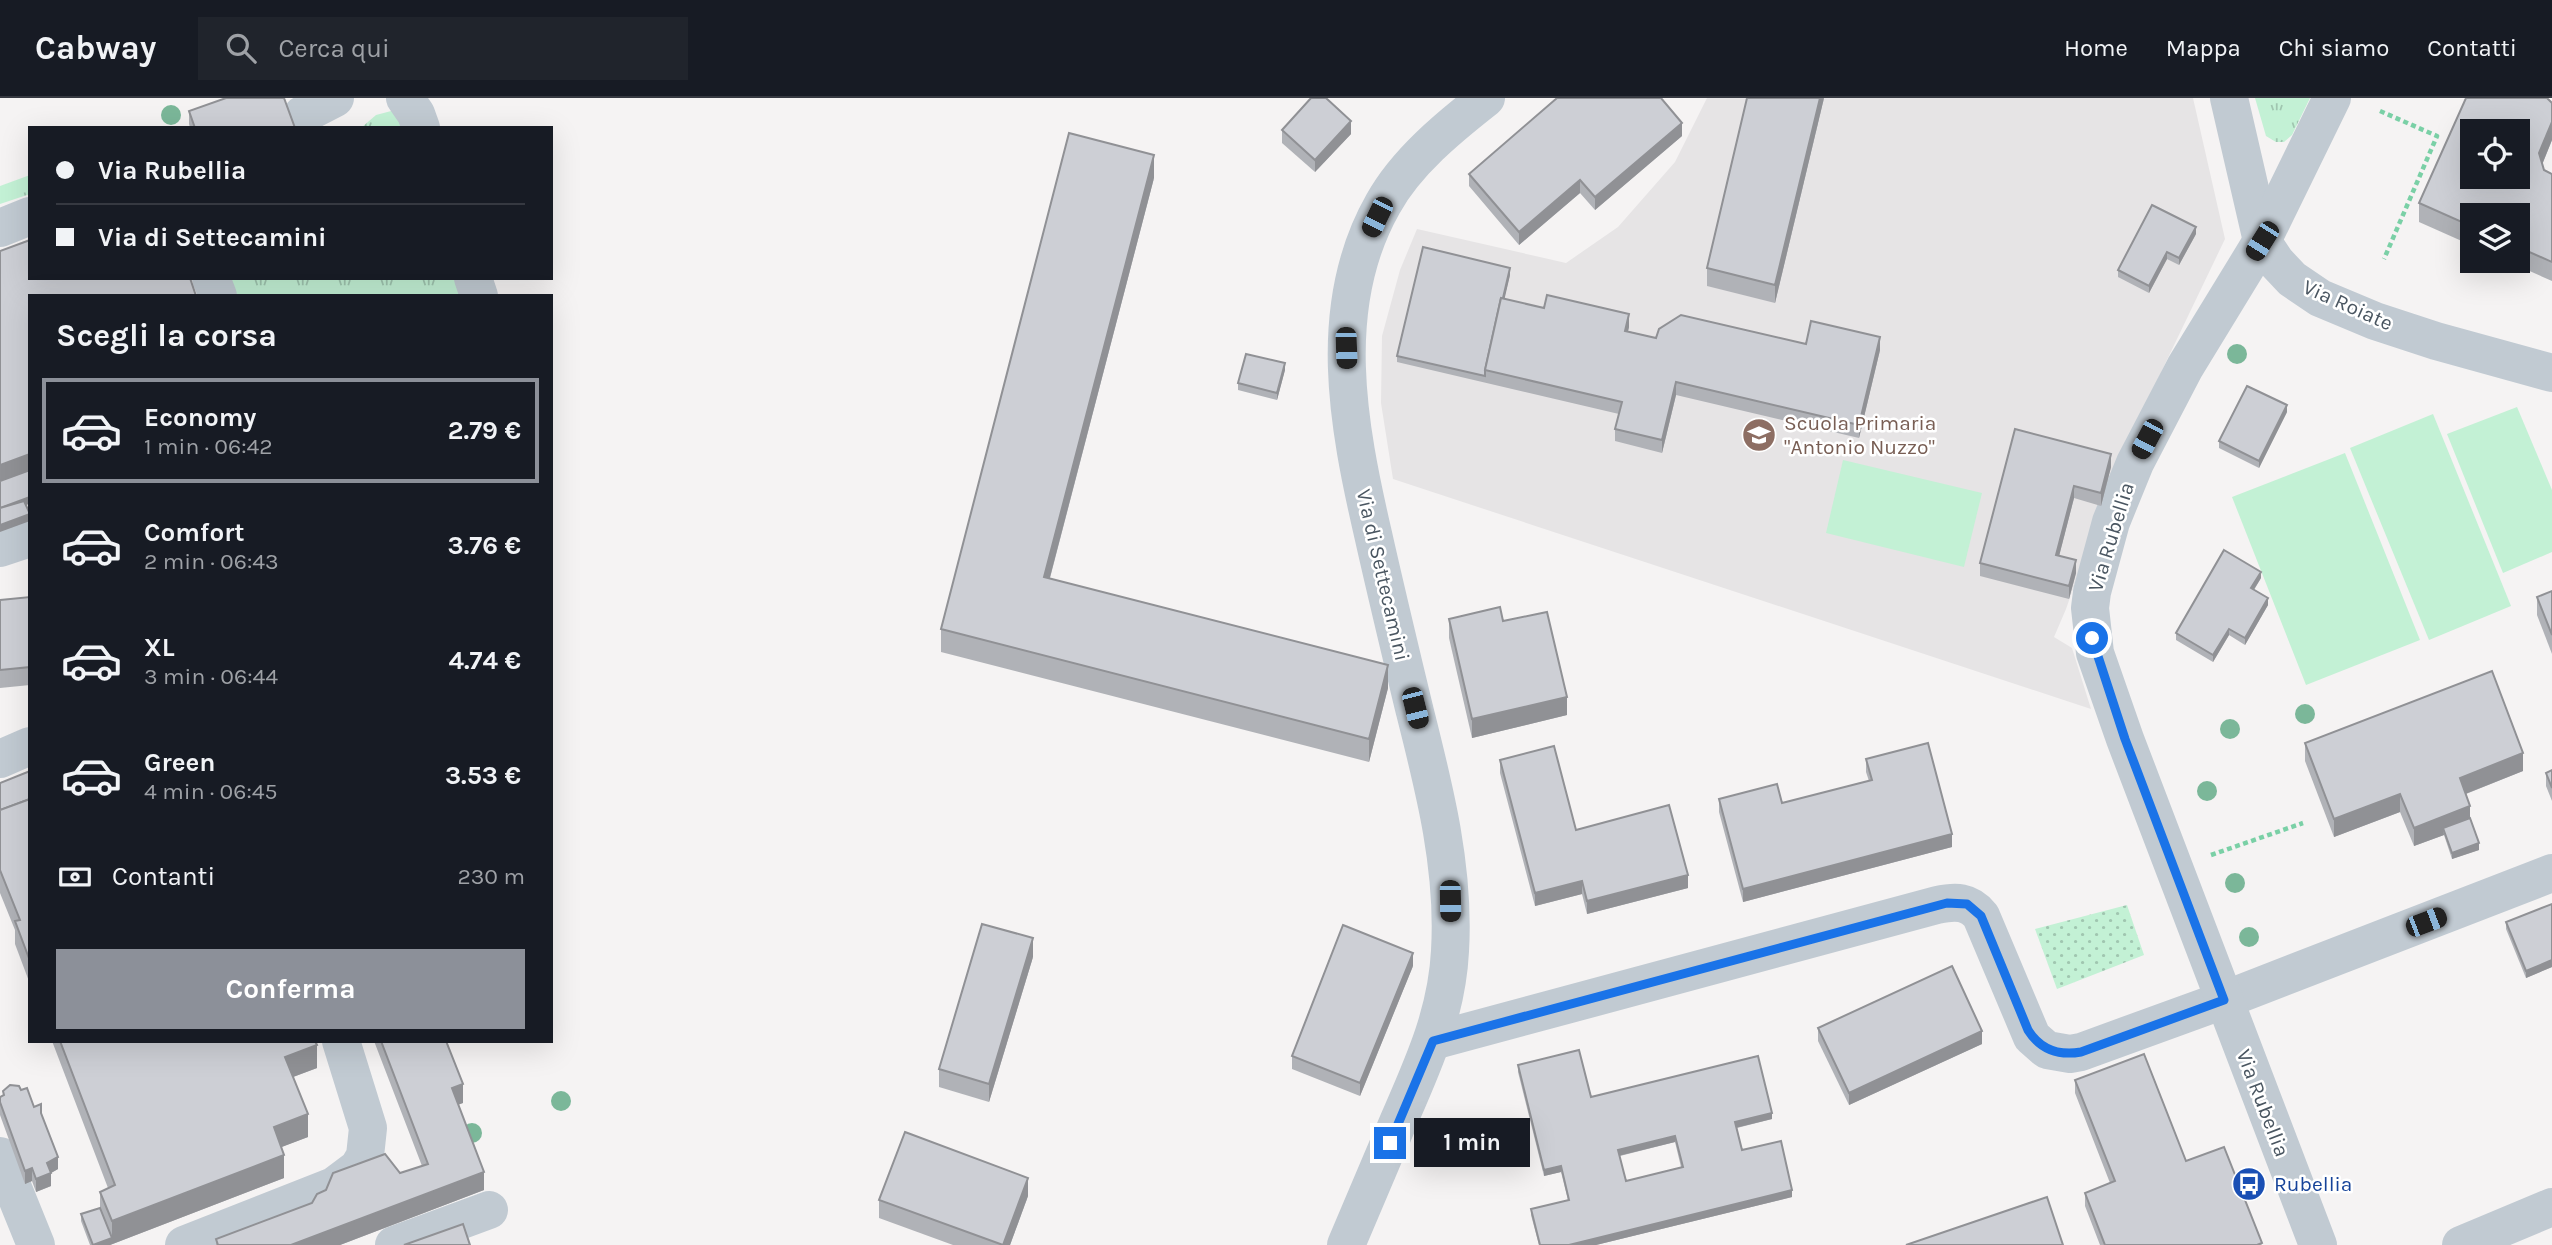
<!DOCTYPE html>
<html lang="it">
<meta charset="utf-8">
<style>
:root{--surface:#171b24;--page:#20242c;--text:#f1f3f6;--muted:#9ea1a6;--line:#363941;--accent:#8c9099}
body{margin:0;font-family:Karla,sans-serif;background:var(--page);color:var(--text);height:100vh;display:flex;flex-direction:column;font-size:26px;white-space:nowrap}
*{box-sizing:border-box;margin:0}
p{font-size:23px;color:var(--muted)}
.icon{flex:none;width:38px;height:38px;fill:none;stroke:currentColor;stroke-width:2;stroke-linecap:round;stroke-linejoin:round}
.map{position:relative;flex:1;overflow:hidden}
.details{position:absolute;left:28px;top:196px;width:525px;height:749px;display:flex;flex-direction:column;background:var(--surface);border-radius:0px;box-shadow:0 7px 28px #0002}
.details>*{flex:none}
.guide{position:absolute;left:28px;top:28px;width:525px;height:154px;border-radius:0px;box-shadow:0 7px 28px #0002;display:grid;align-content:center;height:154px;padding:0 28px;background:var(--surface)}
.tools{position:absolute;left:2460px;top:21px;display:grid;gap:14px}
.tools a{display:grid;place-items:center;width:70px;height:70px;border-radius:0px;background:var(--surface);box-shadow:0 7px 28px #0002;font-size:35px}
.end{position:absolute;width:32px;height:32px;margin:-16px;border:9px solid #1a73e8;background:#fff;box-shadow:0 0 0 4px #fff}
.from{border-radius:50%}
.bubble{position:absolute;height:49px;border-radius:0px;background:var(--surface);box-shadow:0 7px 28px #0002;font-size:23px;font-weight:700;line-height:49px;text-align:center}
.car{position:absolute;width:21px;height:42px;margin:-21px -10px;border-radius:9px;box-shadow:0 0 5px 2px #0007;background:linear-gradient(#222 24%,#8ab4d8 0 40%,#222 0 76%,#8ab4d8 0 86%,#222 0)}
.guide b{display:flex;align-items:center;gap:24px;height:66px;font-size:26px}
.guide b+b{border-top:2px solid var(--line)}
.guide i{width:18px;height:18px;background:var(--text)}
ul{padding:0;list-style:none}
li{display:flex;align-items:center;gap:21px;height:105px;margin:0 14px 10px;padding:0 14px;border:4px solid transparent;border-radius:0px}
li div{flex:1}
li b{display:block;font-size:26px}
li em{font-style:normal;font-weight:700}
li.on{border-color:var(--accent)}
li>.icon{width:63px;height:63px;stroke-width:1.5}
h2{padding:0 28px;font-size:32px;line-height:84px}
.pay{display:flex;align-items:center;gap:18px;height:77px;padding:0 28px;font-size:26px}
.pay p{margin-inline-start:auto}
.cta{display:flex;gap:14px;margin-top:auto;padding:14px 28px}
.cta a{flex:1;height:80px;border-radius:0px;background:var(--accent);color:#fff;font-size:28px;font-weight:700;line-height:80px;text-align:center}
header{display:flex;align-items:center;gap:42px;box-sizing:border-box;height:98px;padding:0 35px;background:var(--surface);border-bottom:2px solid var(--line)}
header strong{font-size:33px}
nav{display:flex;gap:38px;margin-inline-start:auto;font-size:24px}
.search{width:490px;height:63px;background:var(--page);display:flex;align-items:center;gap:18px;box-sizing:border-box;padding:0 24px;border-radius:0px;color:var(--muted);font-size:26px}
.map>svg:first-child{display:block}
.education{fill:#e6e4e5}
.grass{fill:url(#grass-tufts)}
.park{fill:url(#park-dots)}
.pitch{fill:#c3f1d5}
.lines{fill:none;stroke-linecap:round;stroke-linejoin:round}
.path{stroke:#7ad0a6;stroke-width:4.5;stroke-dasharray:5 3.5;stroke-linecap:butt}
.minor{stroke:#c1cad2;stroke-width:38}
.tree{fill:#7bb799}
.wall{fill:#b0b2b7;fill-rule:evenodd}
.shaded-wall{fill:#909195}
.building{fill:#cdcfd5;stroke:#909195;stroke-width:2;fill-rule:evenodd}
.route{stroke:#1a73e8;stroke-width:9}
.labels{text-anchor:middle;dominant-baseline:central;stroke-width:5;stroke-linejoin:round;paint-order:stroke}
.street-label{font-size:21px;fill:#4a5661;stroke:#fff}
.education-label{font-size:21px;fill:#785e54;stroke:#fff;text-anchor:start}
.transit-label{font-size:21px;fill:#164399;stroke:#fff;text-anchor:start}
</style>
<header>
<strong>Cabway</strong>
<div class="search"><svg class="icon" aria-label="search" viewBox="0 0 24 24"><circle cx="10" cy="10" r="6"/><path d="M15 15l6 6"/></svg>Cerca qui</div>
<nav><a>Home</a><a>Mappa</a><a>Chi siamo</a><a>Contatti</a></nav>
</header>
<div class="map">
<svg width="2552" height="1147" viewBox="0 0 2552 1147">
<defs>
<pattern id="grass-tufts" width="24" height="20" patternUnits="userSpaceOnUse" patternTransform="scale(1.75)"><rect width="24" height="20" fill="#c3f1d5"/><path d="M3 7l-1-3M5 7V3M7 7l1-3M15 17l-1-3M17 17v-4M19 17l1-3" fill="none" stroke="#a0c6b0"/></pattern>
<pattern id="park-dots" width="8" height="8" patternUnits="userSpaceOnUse" patternTransform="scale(1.75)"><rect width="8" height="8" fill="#c3f1d5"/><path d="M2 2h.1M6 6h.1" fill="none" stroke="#a0c6b0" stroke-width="1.8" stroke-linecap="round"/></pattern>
</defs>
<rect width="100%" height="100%" fill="#f5f3f3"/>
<polygon class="education" points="1707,0 2193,0 2225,141 2116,368 2066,511 2054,539 2072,550 2091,611 1393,381 1381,305 1382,238 1400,172 1417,131 1566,165 1618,129 1675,64"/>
<g class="grass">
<polygon points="2255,0 2310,0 2292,37 2284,44 2276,44 2266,38"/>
<polygon points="395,12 413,30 361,30 376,17"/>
<polygon points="30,77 30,96 0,106 0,88"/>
<polygon points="231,180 461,180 467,198 236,198"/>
</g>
<polygon class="park" points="2127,807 2144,857 2057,891 2035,831"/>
<g class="pitch">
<polygon points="2517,309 2552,392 2552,454 2503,475 2447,336"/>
<polygon points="2433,316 2511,508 2429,542 2350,350"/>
<polygon points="2345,355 2420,542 2306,587 2232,399"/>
<polygon points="1843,362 1982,395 1964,469 1826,435"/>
</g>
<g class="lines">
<g class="path">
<polyline points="2380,13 2437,38 2384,161"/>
<polyline points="2211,757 2303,725"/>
</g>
<g class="minor">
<polyline points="405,0 416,16 421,30"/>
<polyline points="2229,0 2262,143 2276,164 2292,181 2320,200 2375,223 2436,243 2552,275"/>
<polyline points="302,17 335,0"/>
<polyline points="0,130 30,118"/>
<polyline points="211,180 218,198"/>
<polyline points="473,180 479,198"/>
<polyline points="0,450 30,440"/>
<polyline points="0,661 30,648"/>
<path d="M1433,943L1937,807C1956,803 1969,803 1981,818L2032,939L2047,952L2070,956L2081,954L2224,902L2552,775"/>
<polyline points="0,1058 36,1147"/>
<polyline points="184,1147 334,1088 358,1070 365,1058 368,1030 341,943"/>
<polyline points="394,1147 489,1112"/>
<path d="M1346,1147C1364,1105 1381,1064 1399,1022C1423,967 1447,915 1450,853C1455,770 1434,689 1414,610C1400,552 1386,494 1373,436C1348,328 1325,208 1383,106C1406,64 1449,29 1486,0"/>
<polyline points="2318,1147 2125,641 2095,555 2090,510 2092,494 2111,424 2135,365 2185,269 2262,143 2332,0"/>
<polyline points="2461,1147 2552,1109"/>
</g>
</g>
<g class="tree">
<circle cx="171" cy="17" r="10"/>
<circle cx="2237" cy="256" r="10"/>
<circle cx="2305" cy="616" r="10"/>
<circle cx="2230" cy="631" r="10"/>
<circle cx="2207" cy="693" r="10"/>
<circle cx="2235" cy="785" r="10"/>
<circle cx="2249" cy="839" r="10"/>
<circle cx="561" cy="1003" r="10"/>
<circle cx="472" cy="1035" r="10"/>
</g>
<g class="wall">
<polygon points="1824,0 1775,205 1707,188 1707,170"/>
<polygon points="2552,5 2552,42 2542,67 2544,72 2552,76 2552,183 2507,163 2518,163 2518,117 2473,117 2473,148 2419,124 2419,105"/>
<polygon points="189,13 295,30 190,30 189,26"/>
<polygon points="1282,32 1351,36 1315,74 1282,45"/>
<polygon points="1682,38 1595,112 1580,95 1519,147 1469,88 1469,76"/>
<polygon points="1154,80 1050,480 1388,590 1369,664 941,554 941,531"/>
<polygon points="2196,136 2179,167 2167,161 2149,195 2118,179 2118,172"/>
<polygon points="1510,177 1504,201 1629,229 1628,233 1656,240 1806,246 1880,252 1859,340 1676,297 1662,355 1615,343 1615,331 1619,316 1397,264 1397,258"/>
<polygon points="1285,272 1277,302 1238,292 1238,285"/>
<polygon points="2287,314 2259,370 2219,350 2219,343"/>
<polygon points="2015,331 2111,369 2101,408 2074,400 2059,458 2076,475 2069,501 1980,478 1980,465"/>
<polygon points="2261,480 2254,492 2268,507 2245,547 2229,537 2213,564 2176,542 2176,535"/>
<polygon points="2552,493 2552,556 2537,517 2537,499"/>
<polygon points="30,499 30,587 0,590 0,502"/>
<polygon points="1449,521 1503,523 1567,617 1472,640 1449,540"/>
<polygon points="2305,645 2523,673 2466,696 2470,720 2479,752 2452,761 2444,737 2414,748 2400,714 2334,739 2305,663"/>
<polygon points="1866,661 1952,749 1743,804 1719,714 1719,701 1782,705 1869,683 1866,674"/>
<polygon points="1500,662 1576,732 1688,790 1587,816 1582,796 1535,808 1500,675"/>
<polygon points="2552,672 2552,703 2546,688 2546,675"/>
<polygon points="30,673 30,886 15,846 15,832 0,795 0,685"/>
<polygon points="2552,806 2552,869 2526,880 2506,831 2506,824"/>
<polygon points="1033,859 989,1004 939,989 939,971"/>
<polygon points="1413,868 1360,998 1292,971 1292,958"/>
<polygon points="1818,930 1982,946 1849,1007 1818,943"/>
<polygon points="52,943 315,943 317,970 293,979 308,1039 281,1049 284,1080 110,1147 90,1147 81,1123 81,1116 100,1110 100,1094 108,1090"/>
<polygon points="374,943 446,943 463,1005 458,1006 484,1092 340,1147 216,1147 216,1141 312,1105 326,1092 400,1075 422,1068"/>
<path d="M1518,967L1591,999L1772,1021L1737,1030L1742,1052L1792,1099L1596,1147H1539L1531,1117V1111L1568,1102L1561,1074L1544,1078L1518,974ZM1675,1044L1681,1069L1626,1083L1620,1058Z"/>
<polygon points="2075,982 2186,1063 2262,1147 2100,1147 2085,1108 2085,1095 2110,1085 2075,995"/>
<polygon points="21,992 34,1009 41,1015 58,1071 51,1075 51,1088 36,1094 32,1083 25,1086 0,1017 0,999 3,997 3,993"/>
<polygon points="1028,1098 1010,1147 953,1147 879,1120 879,1102"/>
</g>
<g class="shaded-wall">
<polygon points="1820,0 1824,0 1775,205 1775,187"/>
<polygon points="1351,23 1351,36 1315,74 1315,62"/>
<polygon points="2552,24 2552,42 2539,74 2539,55"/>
<polygon points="1682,25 1682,38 1595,112 1595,99"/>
<polygon points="1154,57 1154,80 1044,502 1044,479"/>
<polygon points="1580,82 1580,95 1519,147 1519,134"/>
<polygon points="2196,129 2196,136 2179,167 2179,160"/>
<polygon points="2167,154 2167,161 2149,195 2149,188"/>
<polygon points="1510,170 1510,177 1488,273"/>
<polygon points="1629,216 1629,229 1625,245 1625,233"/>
<polygon points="1880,239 1880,252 1859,340 1859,327"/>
<polygon points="1285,265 1285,272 1277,302 1277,295"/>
<polygon points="1676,284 1676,297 1662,355 1662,342"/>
<polygon points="2287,307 2287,314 2259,370 2259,363"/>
<polygon points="30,356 30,379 0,390 0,367"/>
<polygon points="2111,356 2111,369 2101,408 2101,395"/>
<polygon points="2074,388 2074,400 2056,470 2056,457"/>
<polygon points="30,399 29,406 0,417 0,410"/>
<polygon points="30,416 30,423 0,434 0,427"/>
<polygon points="2076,462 2076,475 2069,501 2069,488"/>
<polygon points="2261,474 2261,480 2251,496 2251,490"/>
<polygon points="2268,500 2268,507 2245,547 2245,540"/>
<polygon points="2229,531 2229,537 2213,564 2213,557"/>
<polygon points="1388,567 1388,590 1369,664 1369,641"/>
<polygon points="1567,599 1567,617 1472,640 1472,621"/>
<polygon points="2523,655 2523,673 2460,698 2460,680"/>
<polygon points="2400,696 2400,714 2334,739 2334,721"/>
<polygon points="2470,708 2470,727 2443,730 2444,737 2414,748 2414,730"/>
<polygon points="1952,736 1952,749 1743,804 1743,791"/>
<polygon points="2479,745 2479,752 2452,761 2452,755"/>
<polygon points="1688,777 1688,790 1587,816 1587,803"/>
<polygon points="1582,783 1582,796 1535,808 1535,795"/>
<polygon points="1033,840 1033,859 989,1004 989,986"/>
<polygon points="1413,855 1413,868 1360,998 1360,985"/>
<polygon points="2552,862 2552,869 2526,880 2526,873"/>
<polygon points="1982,933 1982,946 1849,1007 1849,995"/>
<polygon points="317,947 317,970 285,982 285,959"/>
<polygon points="463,986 463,1005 452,1009 452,990"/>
<polygon points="1772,1015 1772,1021 1735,1030 1735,1024"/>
<polygon points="308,1016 308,1039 274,1052 274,1029"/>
<polygon points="1675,1038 1675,1044 1618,1058 1618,1052"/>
<polygon points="284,1057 284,1080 110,1147 94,1147 112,1140 112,1123"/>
<polygon points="58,1059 58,1071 51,1075 51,1088 36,1094 36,1081 47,1065"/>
<polygon points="1561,1068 1561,1074 1544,1078 1544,1072"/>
<polygon points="32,1070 32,1083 25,1086 25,1073"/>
<polygon points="484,1074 484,1092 340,1147 291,1147"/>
<polygon points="1028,1080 1028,1098 1010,1147 1003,1147"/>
<polygon points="1792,1092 1792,1099 1596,1147 1569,1147"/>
</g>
<g class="building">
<polygon points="226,0 284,0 295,30 195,30 189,13"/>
<polygon points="1311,0 1326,0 1351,23 1315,62 1282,32"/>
<polygon points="1557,0 1661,0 1682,25 1595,99 1580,82 1519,134 1469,76"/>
<polygon points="1747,0 1820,0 1775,187 1707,170"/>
<path d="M2466,0H2547L2552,5V24L2539,55L2544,72L2552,76V164L2518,149V117H2473V129L2419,105ZM2473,33H2518V79H2473Z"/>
<polygon points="1069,35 1154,57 1044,479 1388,567 1369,641 941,531"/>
<polygon points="2152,107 2196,129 2179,160 2167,154 2149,188 2118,172"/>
<polygon points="30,142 30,180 190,180 196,198 30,198 30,356 0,367 0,153"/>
<polygon points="1423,149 1510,170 1503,200 1501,200 1485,272 1485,278 1397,258"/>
<polygon points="1547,197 1629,216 1625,233 1656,240 1659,231 1681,217 1806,246 1811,223 1880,239 1859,327 1676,284 1662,342 1615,331 1622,304 1485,272 1501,200 1544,210"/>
<polygon points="1246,256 1285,265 1277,295 1238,285"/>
<polygon points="2247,288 2287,307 2259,363 2219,343"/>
<polygon points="2015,331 2111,356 2101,395 2074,388 2056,457 2076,462 2069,488 1980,465"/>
<polygon points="30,372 30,399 0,410 0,383"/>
<polygon points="24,403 30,416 0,427 0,410"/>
<polygon points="2224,452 2261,474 2251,490 2268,500 2245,540 2229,531 2213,557 2176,535"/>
<polygon points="2552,493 2552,537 2537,499"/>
<polygon points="30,499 30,569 0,572 0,502"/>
<polygon points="1500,509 1503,523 1547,514 1567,599 1472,621 1449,521"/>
<polygon points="2492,573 2523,655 2460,680 2470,708 2414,730 2400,696 2334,721 2305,645"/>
<polygon points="1928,645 1952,736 1743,791 1719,701 1777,686 1782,705 1872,682 1866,661"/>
<polygon points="1554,648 1576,732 1669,707 1688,777 1587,803 1582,783 1535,795 1500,662"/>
<polygon points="2552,672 2552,690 2546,675"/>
<polygon points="30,673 30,701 0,712 0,685"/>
<polygon points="30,701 30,863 15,823 20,822 0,772 0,712"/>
<polygon points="2470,720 2479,745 2452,755 2443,730"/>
<polygon points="2552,806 2552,862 2526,873 2506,824"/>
<polygon points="982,826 1033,840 989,986 939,971"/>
<polygon points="1343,827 1413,855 1360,985 1292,958"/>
<polygon points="1952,868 1982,933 1849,995 1818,930"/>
<polygon points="60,943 315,943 317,947 285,959 308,1016 274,1029 284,1057 112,1123 100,1094 115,1087"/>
<polygon points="381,943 446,943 463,986 452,990 484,1074 291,1147 218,1147 216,1141 312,1105 317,1096 326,1092 333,1075 385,1056 400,1075 428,1066"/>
<path d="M1579,952L1591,999L1758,958L1772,1015L1735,1024L1742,1052L1781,1043L1792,1092L1569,1147H1540L1531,1111L1569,1102L1561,1068L1544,1072L1518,967ZM1675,1038L1683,1069L1626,1083L1618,1052Z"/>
<polygon points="2144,956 2186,1063 2224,1049 2262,1145 2257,1147 2105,1147 2085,1095 2115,1083 2075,982"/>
<polygon points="10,987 19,988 21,992 27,990 34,1009 41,1006 41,1015 58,1059 47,1065 51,1075 36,1081 32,1070 25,1073 0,1004 0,999 4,997 3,993"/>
<polygon points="905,1034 1028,1080 1003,1147 879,1102"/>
<polygon points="2047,1099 2063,1147 1906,1147"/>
<polygon points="100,1110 112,1140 93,1147 81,1116"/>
<polygon points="463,1126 470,1147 404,1147"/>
</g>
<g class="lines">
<path class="route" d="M1390,1045L1433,943L1947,805L1967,806L1981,818L2028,932C2040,951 2058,958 2081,954L2224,902L2125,641L2092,540"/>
</g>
<defs>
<g id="school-disc" transform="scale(1.75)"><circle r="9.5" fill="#8d6e63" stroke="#fff"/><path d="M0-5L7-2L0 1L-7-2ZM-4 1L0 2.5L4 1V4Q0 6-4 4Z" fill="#fff"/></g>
<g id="bus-disc" transform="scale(1.75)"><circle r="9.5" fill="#1a4fb4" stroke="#fff"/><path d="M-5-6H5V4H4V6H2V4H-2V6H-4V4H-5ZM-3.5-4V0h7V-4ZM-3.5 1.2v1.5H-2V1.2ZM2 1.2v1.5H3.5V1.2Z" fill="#fff"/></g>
</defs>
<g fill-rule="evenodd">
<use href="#school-disc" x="1759" y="337"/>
<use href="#bus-disc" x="2249" y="1086"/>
</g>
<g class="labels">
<g class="street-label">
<text transform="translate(2348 207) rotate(24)">Via Roiate</text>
<text transform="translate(2111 439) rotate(-73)">Via Rubellia</text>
<text transform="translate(1383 477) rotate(77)">Via di Settecamini</text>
<text transform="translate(2263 1005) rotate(69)">Via Rubellia</text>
</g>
<g class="education-label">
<text x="1784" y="325">Scuola Primaria<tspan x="1784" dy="24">"Antonio Nuzzo"</tspan></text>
</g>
<g class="transit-label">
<text x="2274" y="1086">Rubellia</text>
</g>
</g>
</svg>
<div class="tools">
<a><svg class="icon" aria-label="locate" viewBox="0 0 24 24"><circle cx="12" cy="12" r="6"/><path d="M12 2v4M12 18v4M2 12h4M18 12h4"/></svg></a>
<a><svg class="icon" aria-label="layers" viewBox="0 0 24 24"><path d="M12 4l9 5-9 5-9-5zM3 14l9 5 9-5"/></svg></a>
</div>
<i class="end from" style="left:2092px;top:540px"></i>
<i class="end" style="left:1390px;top:1045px"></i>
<div class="bubble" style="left:1414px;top:1020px;width:116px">1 min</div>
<i class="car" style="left:1377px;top:119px;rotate:206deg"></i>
<i class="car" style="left:2262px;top:143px;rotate:212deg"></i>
<i class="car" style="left:1346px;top:250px;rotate:178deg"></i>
<i class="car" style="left:2147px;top:341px;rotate:208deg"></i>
<i class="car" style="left:1415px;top:610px;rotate:166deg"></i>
<i class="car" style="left:1450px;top:803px;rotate:179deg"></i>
<i class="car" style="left:2426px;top:824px;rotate:69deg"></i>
<div class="guide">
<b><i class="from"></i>Via Rubellia</b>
<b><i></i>Via di Settecamini</b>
</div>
<section class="details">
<h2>Scegli la corsa</h2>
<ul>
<li class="on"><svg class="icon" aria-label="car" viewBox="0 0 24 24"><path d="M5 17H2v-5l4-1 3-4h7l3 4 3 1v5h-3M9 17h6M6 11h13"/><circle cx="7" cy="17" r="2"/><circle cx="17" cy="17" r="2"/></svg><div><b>Economy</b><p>1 min · 06:42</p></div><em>2.79 €</em></li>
<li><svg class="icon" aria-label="car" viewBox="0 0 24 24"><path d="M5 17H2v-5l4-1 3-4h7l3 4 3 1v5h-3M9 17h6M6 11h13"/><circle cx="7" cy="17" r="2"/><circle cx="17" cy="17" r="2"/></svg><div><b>Comfort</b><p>2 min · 06:43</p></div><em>3.76 €</em></li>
<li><svg class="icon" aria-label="car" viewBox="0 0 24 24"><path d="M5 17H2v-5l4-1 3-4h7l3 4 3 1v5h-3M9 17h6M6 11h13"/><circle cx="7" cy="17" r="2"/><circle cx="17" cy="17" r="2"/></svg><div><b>XL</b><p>3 min · 06:44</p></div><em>4.74 €</em></li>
<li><svg class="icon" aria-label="car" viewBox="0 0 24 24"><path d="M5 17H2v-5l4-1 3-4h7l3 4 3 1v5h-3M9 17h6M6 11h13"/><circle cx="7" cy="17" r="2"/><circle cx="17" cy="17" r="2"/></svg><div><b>Green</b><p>4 min · 06:45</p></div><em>3.53 €</em></li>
</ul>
<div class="pay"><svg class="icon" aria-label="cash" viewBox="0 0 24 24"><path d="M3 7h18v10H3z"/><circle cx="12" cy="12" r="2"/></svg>Contanti<p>230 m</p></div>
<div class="cta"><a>Conferma</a></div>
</section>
</div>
